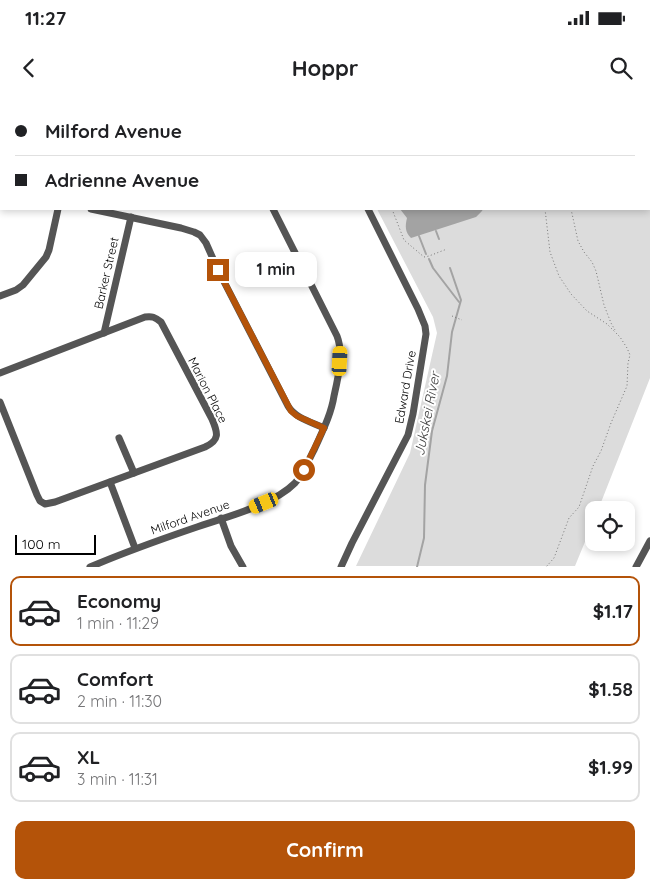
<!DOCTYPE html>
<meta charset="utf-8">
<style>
:root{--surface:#fff;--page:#f2f2f2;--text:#202124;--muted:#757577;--line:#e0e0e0;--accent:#b45309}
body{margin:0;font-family:Quicksand,sans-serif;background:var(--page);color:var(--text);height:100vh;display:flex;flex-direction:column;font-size:19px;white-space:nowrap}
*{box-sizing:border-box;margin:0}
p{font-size:16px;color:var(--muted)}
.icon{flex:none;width:28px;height:28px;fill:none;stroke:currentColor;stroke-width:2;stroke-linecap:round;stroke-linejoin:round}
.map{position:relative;height:467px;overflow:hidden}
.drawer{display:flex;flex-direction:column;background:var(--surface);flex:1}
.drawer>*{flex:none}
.top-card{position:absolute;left:0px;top:0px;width:650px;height:110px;box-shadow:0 2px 8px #0003;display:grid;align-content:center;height:110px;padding:0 15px;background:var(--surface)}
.fabs{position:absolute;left:585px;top:401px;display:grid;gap:10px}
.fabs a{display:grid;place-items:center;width:50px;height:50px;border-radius:10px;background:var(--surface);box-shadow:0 2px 8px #0003;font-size:25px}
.scale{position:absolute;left:15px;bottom:12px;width:81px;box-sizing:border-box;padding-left:5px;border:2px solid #000;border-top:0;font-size:14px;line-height:18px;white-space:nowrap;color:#000;-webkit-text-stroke:4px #fff;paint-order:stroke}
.end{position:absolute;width:22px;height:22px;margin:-11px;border:6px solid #b45309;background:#fff;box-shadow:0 0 0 2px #fff}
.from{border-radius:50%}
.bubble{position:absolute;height:35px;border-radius:10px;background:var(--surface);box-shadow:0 2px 8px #0003;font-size:16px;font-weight:700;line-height:35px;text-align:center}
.car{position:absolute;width:15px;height:30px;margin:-15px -8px;border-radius:6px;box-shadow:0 0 4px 1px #0007;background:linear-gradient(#f5c518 24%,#345 0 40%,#f5c518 0 76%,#345 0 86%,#f5c518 0)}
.top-card b{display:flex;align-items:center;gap:18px;height:48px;font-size:19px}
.top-card b+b{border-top:1px solid var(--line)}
.top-card i{width:12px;height:12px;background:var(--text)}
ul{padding:9px 0 0;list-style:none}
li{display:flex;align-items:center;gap:15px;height:70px;margin:0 10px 8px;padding:0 5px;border:2px solid var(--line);border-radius:10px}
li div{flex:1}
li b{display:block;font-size:19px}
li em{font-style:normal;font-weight:700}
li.on{border-color:var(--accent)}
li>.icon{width:45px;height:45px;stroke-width:1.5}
.primary-button{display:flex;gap:10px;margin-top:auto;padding:10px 15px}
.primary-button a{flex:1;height:58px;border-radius:10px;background:var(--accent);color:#fff;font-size:20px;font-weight:700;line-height:58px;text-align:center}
.status{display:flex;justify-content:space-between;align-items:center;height:35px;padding:0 25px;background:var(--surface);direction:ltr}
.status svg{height:14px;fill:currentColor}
header{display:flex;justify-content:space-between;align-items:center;height:65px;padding:0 15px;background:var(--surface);font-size:22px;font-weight:700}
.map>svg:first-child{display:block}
.green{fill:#dcdcdc}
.water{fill:#a3a3a3}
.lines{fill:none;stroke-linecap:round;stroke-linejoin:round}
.stream{stroke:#a3a3a3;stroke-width:2}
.path{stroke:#777;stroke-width:1;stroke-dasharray:1 2.5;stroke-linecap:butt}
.minor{stroke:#555;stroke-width:7}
.route{stroke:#b45309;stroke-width:6}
.labels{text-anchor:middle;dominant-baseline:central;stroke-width:4;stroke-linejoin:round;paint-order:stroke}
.street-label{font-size:12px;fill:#000;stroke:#fff}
.water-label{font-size:14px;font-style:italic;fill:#444;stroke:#fff}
</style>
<div class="status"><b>11:27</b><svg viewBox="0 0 49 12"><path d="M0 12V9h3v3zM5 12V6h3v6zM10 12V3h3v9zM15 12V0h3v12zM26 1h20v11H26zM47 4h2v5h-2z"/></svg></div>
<header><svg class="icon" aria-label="back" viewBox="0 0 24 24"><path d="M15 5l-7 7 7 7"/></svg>Hoppr<svg class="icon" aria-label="search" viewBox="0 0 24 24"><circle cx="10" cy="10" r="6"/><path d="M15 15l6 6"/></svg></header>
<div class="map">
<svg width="650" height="467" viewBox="0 0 650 467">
<rect width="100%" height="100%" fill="#fff"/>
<polygon class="green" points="321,0 650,0 650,278 598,410 594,410 594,420 575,466 356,466 410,353 437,233 433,217 377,109 649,109 649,1 321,1"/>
<path class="water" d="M400,109H483L482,111L476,117L411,138C405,132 405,126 407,118Z"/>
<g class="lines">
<g class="stream">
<polyline points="436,131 439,139"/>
<polyline points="419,136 426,154"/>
<polyline points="429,159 433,168 459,202"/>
<polyline points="417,467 424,438 425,385 432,331 447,276 452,232 461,200 450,168"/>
</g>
<g class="path">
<polyline points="392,109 404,140 424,157 429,156 447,149"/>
<polyline points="545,109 550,152 559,176 571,194 587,211 607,224 620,237 627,248 630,255 628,263 627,286 611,323 601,351 593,366 579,407 569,418 554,458 546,467"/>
<polyline points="571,109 578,141 584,152 592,162 596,171 604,205 611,223 615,230"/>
<polyline points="452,216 462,220"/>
</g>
<g class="minor">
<polyline points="314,0 315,1"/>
<polyline points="7,1 7,0"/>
<polyline points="80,1 81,0"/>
<polyline points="632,1 633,0"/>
<polyline points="0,37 1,31"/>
<polyline points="0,51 1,51"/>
<path d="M91,109L181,128L194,132L200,135L206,143L218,170L288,306C295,318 311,322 324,328"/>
<polyline points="0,196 16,190 23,185 46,157 49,150 58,109"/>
<polyline points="104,233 131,117"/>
<path d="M0,273L145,217C152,216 155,217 161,222L212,319C218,333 220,340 205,347L55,402L45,404L40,401L37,395L0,302"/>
<polyline points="119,338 134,373"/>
<polyline points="110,382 135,448"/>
<polyline points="221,418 231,446 243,467"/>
<path d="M90,467C125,452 159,440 194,428C225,417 272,406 295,383C304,373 308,361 314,350C322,332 331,315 334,296C338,278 344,254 337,236L273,109"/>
<polyline points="341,467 352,443 408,335 413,314 426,234 425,226 418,209 368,109"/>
<polyline points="636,467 650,441"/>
</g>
</g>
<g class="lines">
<polyline class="route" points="218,170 291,311 297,316 324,328 304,370"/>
</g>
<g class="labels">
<g class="street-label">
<text transform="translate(106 173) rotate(-77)">Barker Street</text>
<text transform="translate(405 287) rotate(-80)">Edward Drive</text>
<text transform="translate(208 290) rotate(63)">Marion Place</text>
<text transform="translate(190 417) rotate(-19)">Milford Avenue</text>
</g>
<g class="water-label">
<text transform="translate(427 314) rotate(-79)">Jukskei River</text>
</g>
</g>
</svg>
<div class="fabs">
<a><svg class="icon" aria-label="locate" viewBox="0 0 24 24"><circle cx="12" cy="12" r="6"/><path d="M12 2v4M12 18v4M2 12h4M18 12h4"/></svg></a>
</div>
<div class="scale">100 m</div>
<i class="end from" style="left:304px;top:370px"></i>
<i class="end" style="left:218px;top:170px"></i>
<div class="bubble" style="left:235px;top:152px;width:82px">1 min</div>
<i class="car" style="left:340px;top:261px;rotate:3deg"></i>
<i class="car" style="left:264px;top:403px;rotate:248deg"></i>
<div class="top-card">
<b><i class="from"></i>Milford Avenue</b>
<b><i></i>Adrienne Avenue</b>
</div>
</div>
<section class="drawer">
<ul>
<li class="on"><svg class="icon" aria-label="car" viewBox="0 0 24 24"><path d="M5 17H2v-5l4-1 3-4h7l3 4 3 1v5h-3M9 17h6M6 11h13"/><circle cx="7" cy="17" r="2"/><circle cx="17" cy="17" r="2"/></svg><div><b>Economy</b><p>1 min · 11:29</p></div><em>$1.17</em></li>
<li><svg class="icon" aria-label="car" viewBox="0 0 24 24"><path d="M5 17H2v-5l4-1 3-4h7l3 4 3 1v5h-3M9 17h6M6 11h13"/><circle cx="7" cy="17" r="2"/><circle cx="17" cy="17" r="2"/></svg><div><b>Comfort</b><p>2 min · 11:30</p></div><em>$1.58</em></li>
<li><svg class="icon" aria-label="car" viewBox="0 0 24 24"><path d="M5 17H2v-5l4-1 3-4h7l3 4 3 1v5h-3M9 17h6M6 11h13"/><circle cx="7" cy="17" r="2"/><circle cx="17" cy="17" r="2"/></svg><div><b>XL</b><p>3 min · 11:31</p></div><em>$1.99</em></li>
</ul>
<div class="primary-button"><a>Confirm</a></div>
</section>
